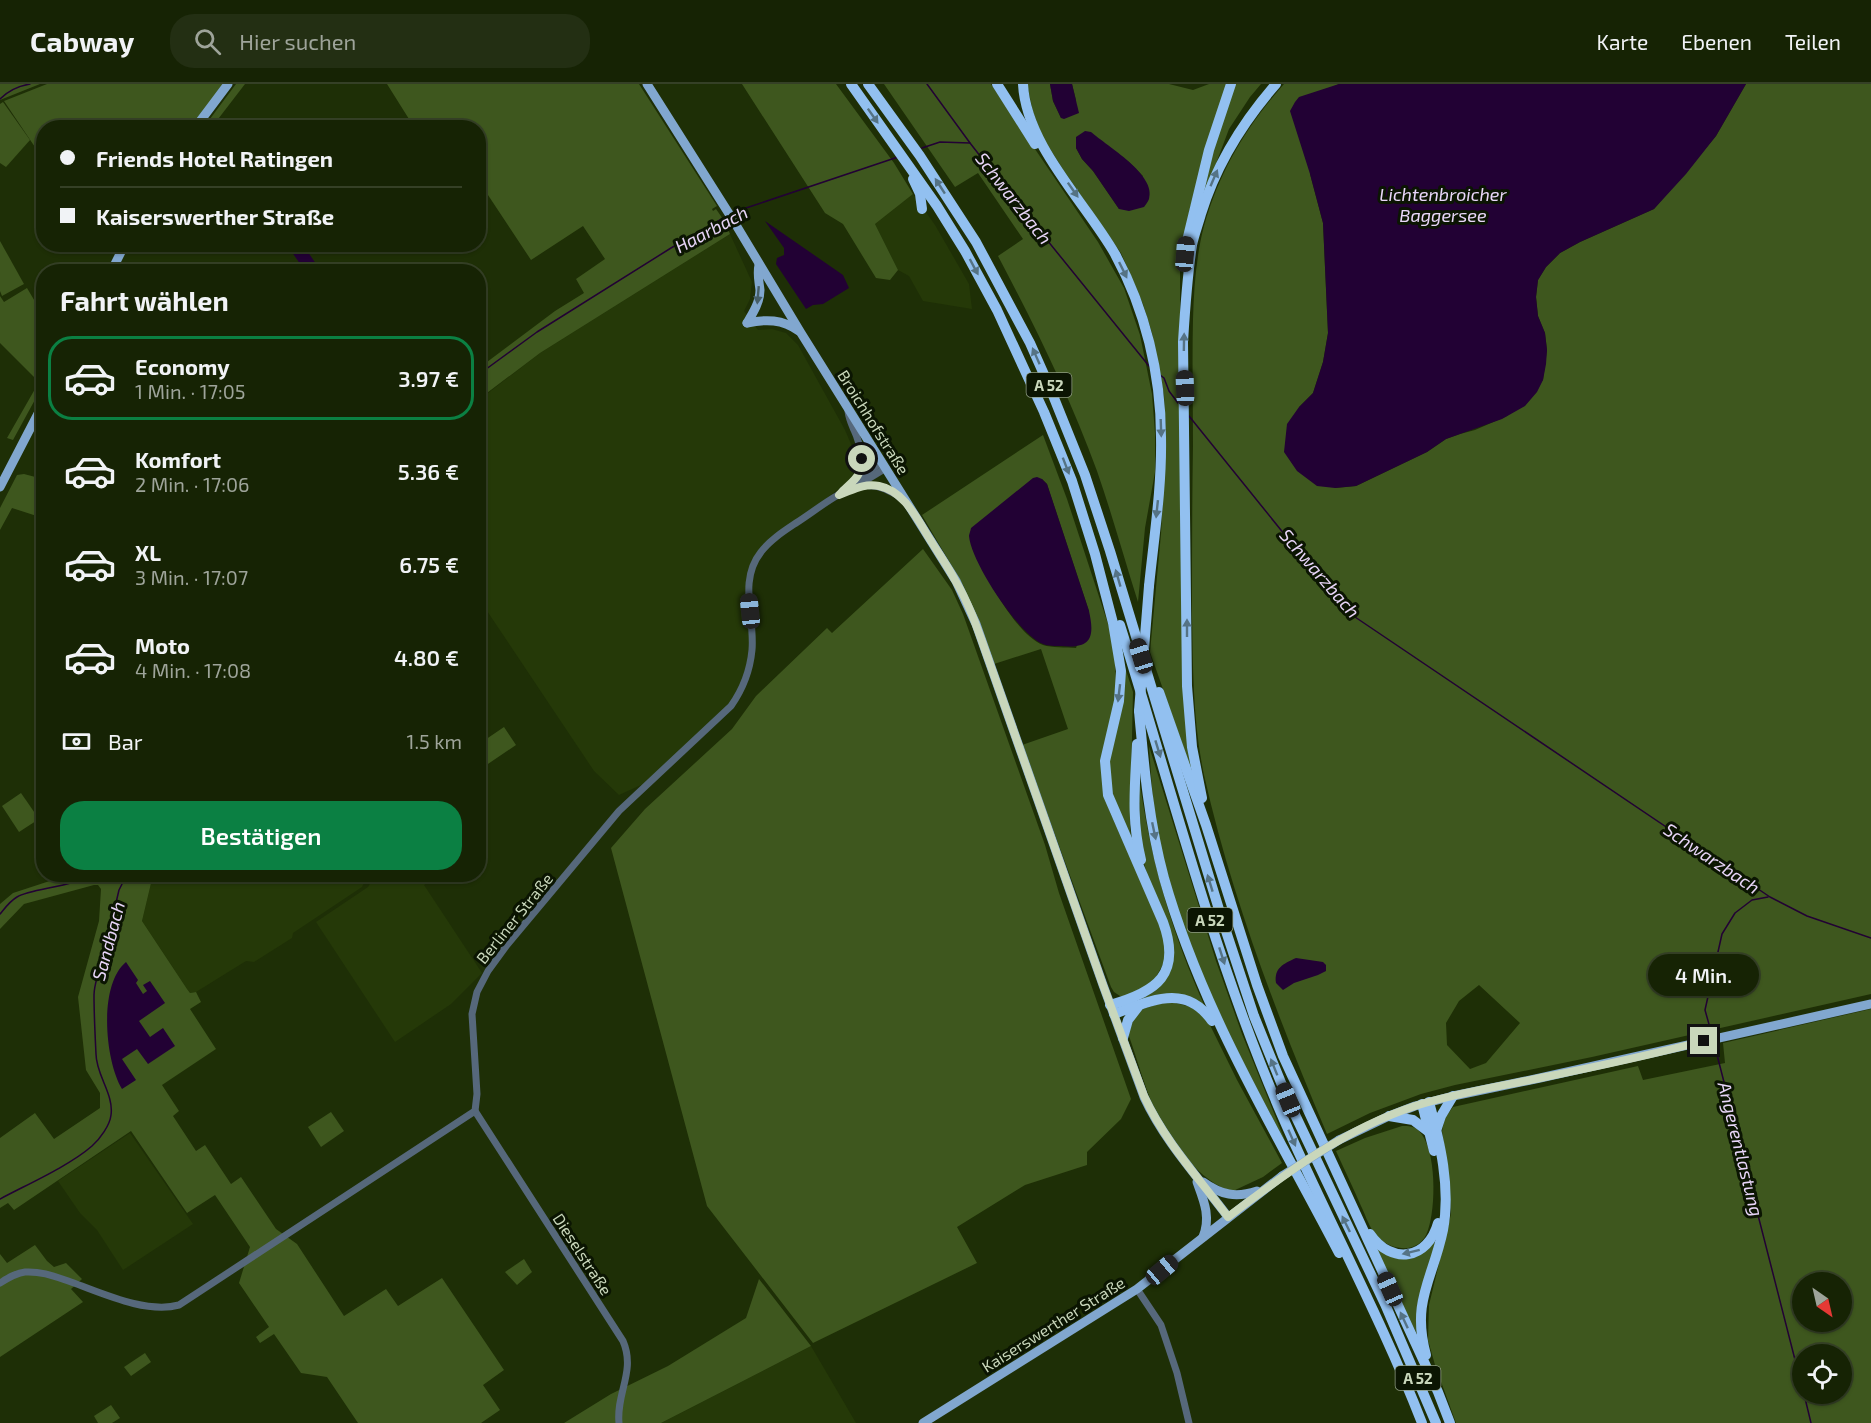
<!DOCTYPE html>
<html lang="de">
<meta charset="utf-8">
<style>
:root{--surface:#162304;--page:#232f13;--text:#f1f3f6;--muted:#9ea49a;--line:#354026;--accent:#0b8043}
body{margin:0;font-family:"Exo 2",sans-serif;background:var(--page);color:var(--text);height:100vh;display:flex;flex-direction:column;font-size:22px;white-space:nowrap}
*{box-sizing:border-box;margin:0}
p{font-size:20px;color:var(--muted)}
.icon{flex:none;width:33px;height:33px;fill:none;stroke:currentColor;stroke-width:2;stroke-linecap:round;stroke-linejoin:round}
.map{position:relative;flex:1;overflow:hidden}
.details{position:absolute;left:36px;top:180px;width:450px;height:618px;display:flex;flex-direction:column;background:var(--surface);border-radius:24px;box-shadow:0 2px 4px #0004,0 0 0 2px var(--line)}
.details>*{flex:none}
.banner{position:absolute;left:36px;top:36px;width:450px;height:132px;border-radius:24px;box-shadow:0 2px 4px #0004,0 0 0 2px var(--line);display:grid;align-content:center;height:132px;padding:0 24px;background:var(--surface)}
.needle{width:39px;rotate:146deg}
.fabs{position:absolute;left:1792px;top:1188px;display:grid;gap:12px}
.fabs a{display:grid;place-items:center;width:60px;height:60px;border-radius:50%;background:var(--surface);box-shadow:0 2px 4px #0004,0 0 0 2px var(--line);font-size:30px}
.end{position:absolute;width:27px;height:27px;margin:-14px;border:8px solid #c9d7bb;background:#111;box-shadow:0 0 0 3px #111}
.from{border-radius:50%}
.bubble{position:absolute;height:42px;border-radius:21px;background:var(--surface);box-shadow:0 2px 4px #0004,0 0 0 2px var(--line);font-size:20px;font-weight:600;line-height:42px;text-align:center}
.car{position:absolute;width:18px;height:36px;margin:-18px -9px;border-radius:8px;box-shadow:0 0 4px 2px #0007;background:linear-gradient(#222 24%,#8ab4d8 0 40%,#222 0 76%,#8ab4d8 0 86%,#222 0)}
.banner b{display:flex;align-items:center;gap:21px;height:57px;font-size:22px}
.banner b+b{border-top:2px solid var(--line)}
.banner i{width:15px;height:15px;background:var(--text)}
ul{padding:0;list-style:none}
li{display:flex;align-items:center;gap:18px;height:84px;margin:0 12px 9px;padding:0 12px;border:3px solid transparent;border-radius:24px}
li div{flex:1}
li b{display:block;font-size:22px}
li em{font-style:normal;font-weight:600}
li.current{border-color:var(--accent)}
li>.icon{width:54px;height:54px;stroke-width:1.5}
h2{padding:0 24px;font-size:27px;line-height:72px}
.pay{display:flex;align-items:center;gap:15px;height:66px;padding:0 24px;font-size:22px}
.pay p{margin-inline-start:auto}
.button{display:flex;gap:12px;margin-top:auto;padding:12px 24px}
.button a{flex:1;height:69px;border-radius:24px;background:var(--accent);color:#fff;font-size:24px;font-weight:600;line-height:69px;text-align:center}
header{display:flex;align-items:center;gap:36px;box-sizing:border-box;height:84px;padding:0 30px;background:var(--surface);border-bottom:2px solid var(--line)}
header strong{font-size:28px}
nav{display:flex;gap:33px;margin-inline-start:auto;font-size:21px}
.search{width:420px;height:54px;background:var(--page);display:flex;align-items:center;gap:15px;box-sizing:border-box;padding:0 21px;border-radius:24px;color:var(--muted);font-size:22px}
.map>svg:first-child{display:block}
.built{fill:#253908}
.green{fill:#3e571e;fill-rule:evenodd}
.water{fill:#220134}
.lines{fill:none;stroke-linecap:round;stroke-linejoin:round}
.stream{stroke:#220134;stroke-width:1.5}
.minor{stroke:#56687b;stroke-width:7}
.major{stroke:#81a7cf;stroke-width:9}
.highway{stroke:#92c0f0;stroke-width:10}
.major-bridge{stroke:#81a7cf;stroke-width:9}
.highway-bridge{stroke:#92c0f0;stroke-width:10}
.oneway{fill:#557385}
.oneway2{fill:#465e68}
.route{stroke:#c9d7bb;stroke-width:8}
.labels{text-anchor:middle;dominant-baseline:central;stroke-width:6;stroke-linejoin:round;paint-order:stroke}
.shield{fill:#0b1502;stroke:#909d84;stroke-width:1.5}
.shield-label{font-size:15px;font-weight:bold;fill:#c9d7bb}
.street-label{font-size:16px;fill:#c9d7bb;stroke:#0b1502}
.water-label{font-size:18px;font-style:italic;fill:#e9d6f9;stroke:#0b1502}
</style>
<header>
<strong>Cabway</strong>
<div class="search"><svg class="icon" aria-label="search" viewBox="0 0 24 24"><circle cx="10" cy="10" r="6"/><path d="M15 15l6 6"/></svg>Hier suchen</div>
<nav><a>Karte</a><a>Ebenen</a><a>Teilen</a></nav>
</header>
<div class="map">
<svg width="1871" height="1339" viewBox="0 0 1871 1339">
<rect width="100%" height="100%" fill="#1e2f06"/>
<g class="built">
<polygon points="913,110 935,141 969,200 972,225 923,217 909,192 898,186 875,140"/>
<polygon points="730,150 752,198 750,215 744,227 758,246 772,245 786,249 798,261 845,346 854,367 857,385 847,398 768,461 750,489 752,566 740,609 650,697 619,711 594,687 479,515 479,316 540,269"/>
<polygon points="358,790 364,799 362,803 293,849 292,854 254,878 246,877 196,908 190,909 187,905 142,837 153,791"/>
<polygon points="376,790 427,791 430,796 424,801 482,889 451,920 395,958 316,838 368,803"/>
<polygon points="130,1049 193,1140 123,1186 97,1146 80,1129 58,1097"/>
<polygon points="811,1262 856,1339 661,1339"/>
</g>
<g class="green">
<polygon points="0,0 40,0 0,16"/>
<polygon points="47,0 223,0 191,43 44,44 43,75 4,17"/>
<polygon points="236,0 245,0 212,43 204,43"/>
<polygon points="387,0 639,0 717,122 712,125 713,127 716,125 725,138 730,150 540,269 479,315 479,284 555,227 584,209 576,195 605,175 583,142 531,176 486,108 479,113 478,44 414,43"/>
<polygon points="742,0 836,0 894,79 913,110 875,140 898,186 890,196 876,194 843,140 825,129"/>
<path d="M884,0H991L1098,158L1124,204L1140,251L1152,310L1155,349V388L1145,444L1138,518C1124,474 1112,430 1097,387C1070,313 1035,242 998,172L1023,155L978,89L955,103Z"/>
<path d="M1027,0H1050L1053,17L1061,34L1076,16L1072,0H1169L1193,6L1209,0H1229L1190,124L1180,178V248L1192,688L1150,568L1161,450L1166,350L1164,311L1152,249L1143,220L1121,169L1064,87L1042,52L1033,28ZM1102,58L1129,78L1143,92L1119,125L1093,87L1082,75L1076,64Z"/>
<polygon points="1235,0 1261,0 1250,13 1229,45 1200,122 1213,67"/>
<path d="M1284,0H1339L1325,6L1310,90L1323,139L1328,249L1323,278L1313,309L1299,323L1335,404L1356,402L1427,368L1446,355L1460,350L1475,346L1507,332L1543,296L1547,266L1545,249L1538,232L1536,213L1538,196L1546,183L1560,169L1580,158L1654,125L1716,52L1746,0H1871V910L1592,973L1455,1001L1421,1010L1370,1029L1327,1050C1278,934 1232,815 1204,691C1193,639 1193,585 1192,532C1192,475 1192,419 1193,362C1193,319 1192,277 1193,235C1194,204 1196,172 1204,142C1220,86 1246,43 1284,0ZM1479,901L1520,939L1486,979L1470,985L1447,961L1446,939L1459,917Z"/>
<polygon points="3,18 30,56 6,83 0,79 0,20"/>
<polygon points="0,157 24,200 2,212 0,207"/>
<polygon points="27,204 43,231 43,301 13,356 7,354 39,298 0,259 0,212 4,218"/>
<path d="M1043,351L1067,415L1110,546L1115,577L1116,603L1104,711L1110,728L1164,849L1166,875L1152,900L1125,912H1120L1114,908L1111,903L1022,661L1068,645L1041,565L994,580L963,501L922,431ZM1042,395L1047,400L1089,527L1076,564C1066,563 1052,564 1043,561C1015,550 984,489 972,463Z"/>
<polygon points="24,390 43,395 43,434 12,424 0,446 0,424 17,391"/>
<polygon points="923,465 952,506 963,530 1045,761 1059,809 1131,1015 1121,1035 1087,1068 1087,1081 1025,1101 957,1143 977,1179 813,1259 707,1122 611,764 645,725 732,645 756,612 827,544 832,549"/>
<polygon points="1123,577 1133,608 1130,745 1134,767 1122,742 1107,693"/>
<polygon points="504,643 516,661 482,684 479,678 479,674 482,671 479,666 479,660"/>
<path d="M1149,662L1216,877L1242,950L1286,1059C1231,958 1177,854 1156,739C1152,714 1151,688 1149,662Z"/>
<path d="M1139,693C1150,774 1172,850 1206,925L1196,918L1142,915C1160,904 1165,898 1172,879L1140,765Z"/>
<polygon points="21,709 39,735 19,748 2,722"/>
<polygon points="68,791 153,791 142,837 187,905 190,909 196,908 201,918 190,925 216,965 162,1001 179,1027 173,1032 196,1067 205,1061 231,1100 241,1093 276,1145 297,1160 344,1232 386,1205 398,1222 442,1194 504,1286 483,1301 500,1326 481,1339 358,1339 327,1293 301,1289 274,1250 260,1259 256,1253 269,1243 239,1199 250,1163 215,1111 187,1129 131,1047 14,1126 8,1119 0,1124 0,1054 35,1029 54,1055 100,1024 100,1009 86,986 78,913 99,837 101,805 98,801 94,801 24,820 0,845 0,820 13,809"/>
<path d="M1168,917L1195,924L1208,937L1237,996L1282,1079L1263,1093L1233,1107C1201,1101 1165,1051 1153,1022C1144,1000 1137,975 1129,952V943L1140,926Z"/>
<path d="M1871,925V1339H1456L1435,1281L1428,1256L1429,1221L1451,1130L1449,1095L1442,1047L1445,1034L1453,1023L1638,982L1643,996L1725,979L1723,959ZM1803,1198H1842V1238H1803ZM1803,1270H1842V1310H1803Z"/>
<polygon points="331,1028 344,1047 321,1063 308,1043"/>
<path d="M1402,1042C1409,1042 1414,1042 1419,1047C1437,1065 1436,1124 1428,1146C1420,1173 1385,1167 1373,1147C1368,1140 1365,1130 1361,1122C1353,1103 1344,1085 1336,1067L1365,1054Z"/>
<polygon points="1435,1157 1418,1252 1374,1163 1390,1172"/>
<polygon points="35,1161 47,1177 54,1183 66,1179 82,1195 71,1205 83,1218 0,1273 0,1170 7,1179"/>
<polygon points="524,1175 532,1188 517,1201 505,1188"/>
<polygon points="759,1195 811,1262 661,1339 564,1339 611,1310 668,1282 746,1234"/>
<polygon points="145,1269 151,1278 131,1292 124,1283"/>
<polygon points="111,1321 120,1334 112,1339 98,1339 94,1332"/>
</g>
<g class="water">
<polygon points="1050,0 1072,0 1079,29 1064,35 1061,34 1053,17"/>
<polygon points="1339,0 1746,0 1716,52 1686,90 1654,125 1580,158 1560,169 1546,183 1538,196 1536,213 1538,232 1545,249 1547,266 1546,280 1543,296 1537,308 1525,322 1502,335 1446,355 1427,368 1356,402 1335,404 1317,402 1297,387 1284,368 1287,340 1299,323 1313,309 1323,278 1328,249 1323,139 1310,90 1290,27 1295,18 1299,13"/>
<path d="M1085,47L1091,48C1107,62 1157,91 1149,115C1148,118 1146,120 1144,123L1129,127L1119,125L1093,87L1082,75L1076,64V53Z"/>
<polygon points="765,137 843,191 849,204 823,220 813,221 806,225 776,180 777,174 784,171 784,164"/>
<polygon points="287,161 303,161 321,187 305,187"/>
<path d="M1037,393L1042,395L1047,400L1089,527C1095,554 1091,565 1061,562C1056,562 1048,562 1043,560C1019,551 971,478 969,452C969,451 971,445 971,444L1033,394Z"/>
<path d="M1296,874L1323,878L1326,881V887L1318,891L1294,899L1283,906L1276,899C1274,884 1283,880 1296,874Z"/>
<path d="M126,878L138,896L136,899L143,910L147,907L143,901L150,897L165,919L139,937L150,953L163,944L175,962L148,980L137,965L122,975L136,996L122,1005C105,977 98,901 126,878Z"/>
</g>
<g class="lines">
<g class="stream">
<polyline points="927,0 970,59 1009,109 1149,282"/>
<path d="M0,15C9,6 18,2 30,0"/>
<polyline points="922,64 940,58 970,59"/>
<polyline points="734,128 898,73"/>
<polyline points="478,291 537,248 671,164 727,132"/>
<polyline points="1160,291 1164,294 1169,307 1178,319"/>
<polyline points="1189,332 1289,456 1355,533 1770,813 1807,832 1871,854"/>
<path d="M0,830C5,824 10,817 17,813C29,806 57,804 73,798C82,795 85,792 95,790"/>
<polyline points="1712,951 1705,926 1722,850 1735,829 1752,816 1768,813"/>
<polyline points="1714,959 1803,1307"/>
<path d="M0,1115C28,1100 69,1082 92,1062C100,1055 110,1041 111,1031C114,1010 96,991 96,970C95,949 94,931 94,911C94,898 102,882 101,871L104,867L103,865L106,861L119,806L127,790"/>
<polyline points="1804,1310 1811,1339"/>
</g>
<g class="minor">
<path d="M848,327C849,335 851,339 854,346C862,363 863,378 857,395"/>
<path d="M861,402C877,400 890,405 903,416"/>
<polyline points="843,406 882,378"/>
<path d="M475,1027L623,1257C636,1287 616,1309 619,1339"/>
<path d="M0,1199C8,1194 16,1189 25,1188C42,1187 56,1193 71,1198C102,1209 146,1230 179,1221L475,1027L477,1010L472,930L477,908L488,887L507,861L619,727L731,622C743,605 750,587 752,566C755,533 738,497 761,468C770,456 784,447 796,439C810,430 824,419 838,411C855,403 870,394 886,384"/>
<polyline points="1137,1205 1161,1241 1177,1289 1189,1339"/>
</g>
<g class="major">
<path d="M647,0L733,136L801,249L956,497L976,540L989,577L1103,901L1144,1013C1165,1058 1198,1093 1228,1133"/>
<polyline points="195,44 228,0"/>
<polyline points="111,188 125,160"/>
<path d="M747,239C753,229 760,218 760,206C759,197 757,190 759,181"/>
<path d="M747,239C766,235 782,235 799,247"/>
<polyline points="0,403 44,318"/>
<polyline points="1339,1056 1389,1032 1415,1022 1453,1012 1540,994 1871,920"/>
<path d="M1197,1098C1204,1117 1211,1133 1203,1153"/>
<path d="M1203,1098C1221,1111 1236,1114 1257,1107"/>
<polyline points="923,1339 1137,1205 1282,1092"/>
</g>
<g class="highway">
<path d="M851,0L937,122L965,167L997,226L1044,328L1072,397L1095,470L1113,539L1121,587L1119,617L1105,677L1108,711L1163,838C1182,890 1157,908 1110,921"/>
<polyline points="868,0 920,72 976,158 1030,259 1050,304 1085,391 1110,467 1221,832 1254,932 1288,1016 1385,1220 1436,1339"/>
<polyline points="997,0 1035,60"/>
<path d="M1023,0C1026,61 1085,118 1115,170C1145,225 1161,290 1161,353C1162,403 1154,453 1149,502"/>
<polyline points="913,95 920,110 922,125"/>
<polyline points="1187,157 1209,66 1231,0"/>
<path d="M1120,541C1166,687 1204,836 1260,978C1308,1101 1374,1216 1422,1339"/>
<polyline points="1159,608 1206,741 1257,901 1283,972 1438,1308 1450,1339"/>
<path d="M1139,627C1144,683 1149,739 1164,794C1202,928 1275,1046 1339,1169"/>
<path d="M1137,660C1135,702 1131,734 1141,776"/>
<path d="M1202,714L1192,663L1187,602L1183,258C1185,226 1187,193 1192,161C1194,151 1198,141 1201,130C1216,81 1242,39 1276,0"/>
<path d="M1114,930C1149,918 1185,898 1212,937"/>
<polyline points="1123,954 1128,936 1138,923"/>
<polyline points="1422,1020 1434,1067"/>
<polyline points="1389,1032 1413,1036 1429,1048"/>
<polyline points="1437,1044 1441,1032 1453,1012"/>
<path d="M1370,1150C1392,1182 1428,1175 1438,1139"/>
<path d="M1426,1271C1411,1217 1433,1195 1443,1146C1451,1104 1440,1058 1429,1018"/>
</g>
<polyline class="major-bridge" points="1282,1092 1339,1056"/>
<polyline class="highway-bridge" points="1139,627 1149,502"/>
</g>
<defs><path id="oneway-solid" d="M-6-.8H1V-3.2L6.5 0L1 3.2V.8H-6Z" transform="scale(1.5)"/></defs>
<g class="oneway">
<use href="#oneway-solid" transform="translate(873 32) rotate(55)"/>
<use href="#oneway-solid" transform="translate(1214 94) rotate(-67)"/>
<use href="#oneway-solid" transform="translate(940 102) rotate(-123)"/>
<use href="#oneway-solid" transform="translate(1073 106) rotate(55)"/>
<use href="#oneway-solid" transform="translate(974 183) rotate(62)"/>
<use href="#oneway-solid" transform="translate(1123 186) rotate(64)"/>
<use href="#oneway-solid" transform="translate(1184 258) rotate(-89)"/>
<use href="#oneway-solid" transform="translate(1036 272) rotate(-114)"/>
<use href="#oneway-solid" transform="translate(1161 344) rotate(88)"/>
<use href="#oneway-solid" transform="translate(1066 382) rotate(69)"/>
<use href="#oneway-solid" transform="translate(1157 425) rotate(96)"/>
<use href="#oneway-solid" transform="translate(1118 494) rotate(-106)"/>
<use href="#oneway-solid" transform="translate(1187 544) rotate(-90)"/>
<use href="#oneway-solid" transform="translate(1119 609) rotate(97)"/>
<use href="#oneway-solid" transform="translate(1158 665) rotate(73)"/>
<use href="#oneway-solid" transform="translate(1154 747) rotate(78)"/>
<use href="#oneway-solid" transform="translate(1210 799) rotate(-107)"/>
<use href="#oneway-solid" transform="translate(1222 872) rotate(72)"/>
<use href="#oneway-solid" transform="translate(1274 983) rotate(-112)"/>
<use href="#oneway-solid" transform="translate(1292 1054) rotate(66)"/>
<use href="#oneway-solid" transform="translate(1346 1140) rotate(-116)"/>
<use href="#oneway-solid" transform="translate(1411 1168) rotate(166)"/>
<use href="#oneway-solid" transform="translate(1404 1236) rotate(-115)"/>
</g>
<use class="oneway2" href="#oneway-solid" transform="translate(758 211) rotate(95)"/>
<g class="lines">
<path class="route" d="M862,375C861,396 851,397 839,411C853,406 863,399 879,402C905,407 918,437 931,457C939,470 948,483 955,496C970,521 979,549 989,577L1103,901L1144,1012C1165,1058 1198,1093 1228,1133C1286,1089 1345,1045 1415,1022C1456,1009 1498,1003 1540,994C1595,983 1650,971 1704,957"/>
</g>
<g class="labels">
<g class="shield">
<rect x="1026.5" y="289" width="45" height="24" rx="4.5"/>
<rect x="1187.5" y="824" width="45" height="24" rx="4.5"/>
<rect x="1395.5" y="1282" width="45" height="24" rx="4.5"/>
</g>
<g class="shield-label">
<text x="1049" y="301">A 52</text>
<text x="1210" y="836">A 52</text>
<text x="1418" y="1294">A 52</text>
</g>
<g class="street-label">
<text transform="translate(874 338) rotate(58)">Broichhofstraße</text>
<text transform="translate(514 834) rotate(-51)">Berliner Straße</text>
<text transform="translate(583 1170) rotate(57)">Dieselstraße</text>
<text transform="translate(1053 1240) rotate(-32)">Kaiserswerther Straße</text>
</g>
<g class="water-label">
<text x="1443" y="110">Lichtenbroicher<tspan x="1443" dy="21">Baggersee</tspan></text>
<text transform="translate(1014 114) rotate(52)">Schwarzbach</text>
<text transform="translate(711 145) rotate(-28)">Haarbach</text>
<text transform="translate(1320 489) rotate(49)">Schwarzbach</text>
<text transform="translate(1712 774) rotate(34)">Schwarzbach</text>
<text transform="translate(108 857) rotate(-75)">Sandbach</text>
<text transform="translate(1741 1065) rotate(76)">Angerentlastung</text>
</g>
</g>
</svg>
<div class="fabs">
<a><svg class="needle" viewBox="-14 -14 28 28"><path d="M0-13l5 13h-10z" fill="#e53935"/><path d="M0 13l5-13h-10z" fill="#9ea49a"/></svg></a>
<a><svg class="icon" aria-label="locate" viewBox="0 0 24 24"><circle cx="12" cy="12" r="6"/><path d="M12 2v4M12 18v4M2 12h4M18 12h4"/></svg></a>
</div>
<i class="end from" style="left:862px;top:375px"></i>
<i class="end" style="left:1704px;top:957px"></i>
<div class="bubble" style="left:1648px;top:870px;width:111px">4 Min.</div>
<i class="car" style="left:1185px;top:170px;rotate:5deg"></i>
<i class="car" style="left:1185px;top:304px;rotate:358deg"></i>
<i class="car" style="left:750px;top:527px;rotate:354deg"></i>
<i class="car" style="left:1141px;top:572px;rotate:343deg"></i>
<i class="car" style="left:1288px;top:1016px;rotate:338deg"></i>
<i class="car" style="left:1162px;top:1186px;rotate:50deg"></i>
<i class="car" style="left:1390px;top:1205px;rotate:336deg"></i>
<div class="banner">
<b><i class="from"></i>Friends Hotel Ratingen</b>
<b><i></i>Kaiserswerther Straße</b>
</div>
<section class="details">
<h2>Fahrt wählen</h2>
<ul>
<li class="current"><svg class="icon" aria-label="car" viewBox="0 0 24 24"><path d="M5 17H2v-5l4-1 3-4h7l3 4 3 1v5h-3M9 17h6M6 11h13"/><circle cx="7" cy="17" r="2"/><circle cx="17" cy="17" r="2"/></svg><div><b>Economy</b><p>1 Min. · 17:05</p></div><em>3.97 €</em></li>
<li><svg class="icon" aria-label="car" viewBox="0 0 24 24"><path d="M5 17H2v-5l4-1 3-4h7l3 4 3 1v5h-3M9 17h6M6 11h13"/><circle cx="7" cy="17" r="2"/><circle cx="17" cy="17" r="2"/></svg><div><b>Komfort</b><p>2 Min. · 17:06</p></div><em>5.36 €</em></li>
<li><svg class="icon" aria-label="car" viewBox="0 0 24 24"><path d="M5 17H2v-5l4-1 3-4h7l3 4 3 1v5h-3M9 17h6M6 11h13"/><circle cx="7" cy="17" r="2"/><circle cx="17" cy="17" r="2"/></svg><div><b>XL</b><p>3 Min. · 17:07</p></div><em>6.75 €</em></li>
<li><svg class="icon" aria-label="car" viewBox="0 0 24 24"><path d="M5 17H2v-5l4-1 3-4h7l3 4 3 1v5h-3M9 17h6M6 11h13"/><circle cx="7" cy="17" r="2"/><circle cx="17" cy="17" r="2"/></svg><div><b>Moto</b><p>4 Min. · 17:08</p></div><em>4.80 €</em></li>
</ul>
<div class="pay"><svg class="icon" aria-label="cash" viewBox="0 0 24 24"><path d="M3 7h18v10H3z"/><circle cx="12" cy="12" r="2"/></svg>Bar<p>1.5 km</p></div>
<div class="button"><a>Bestätigen</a></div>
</section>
</div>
